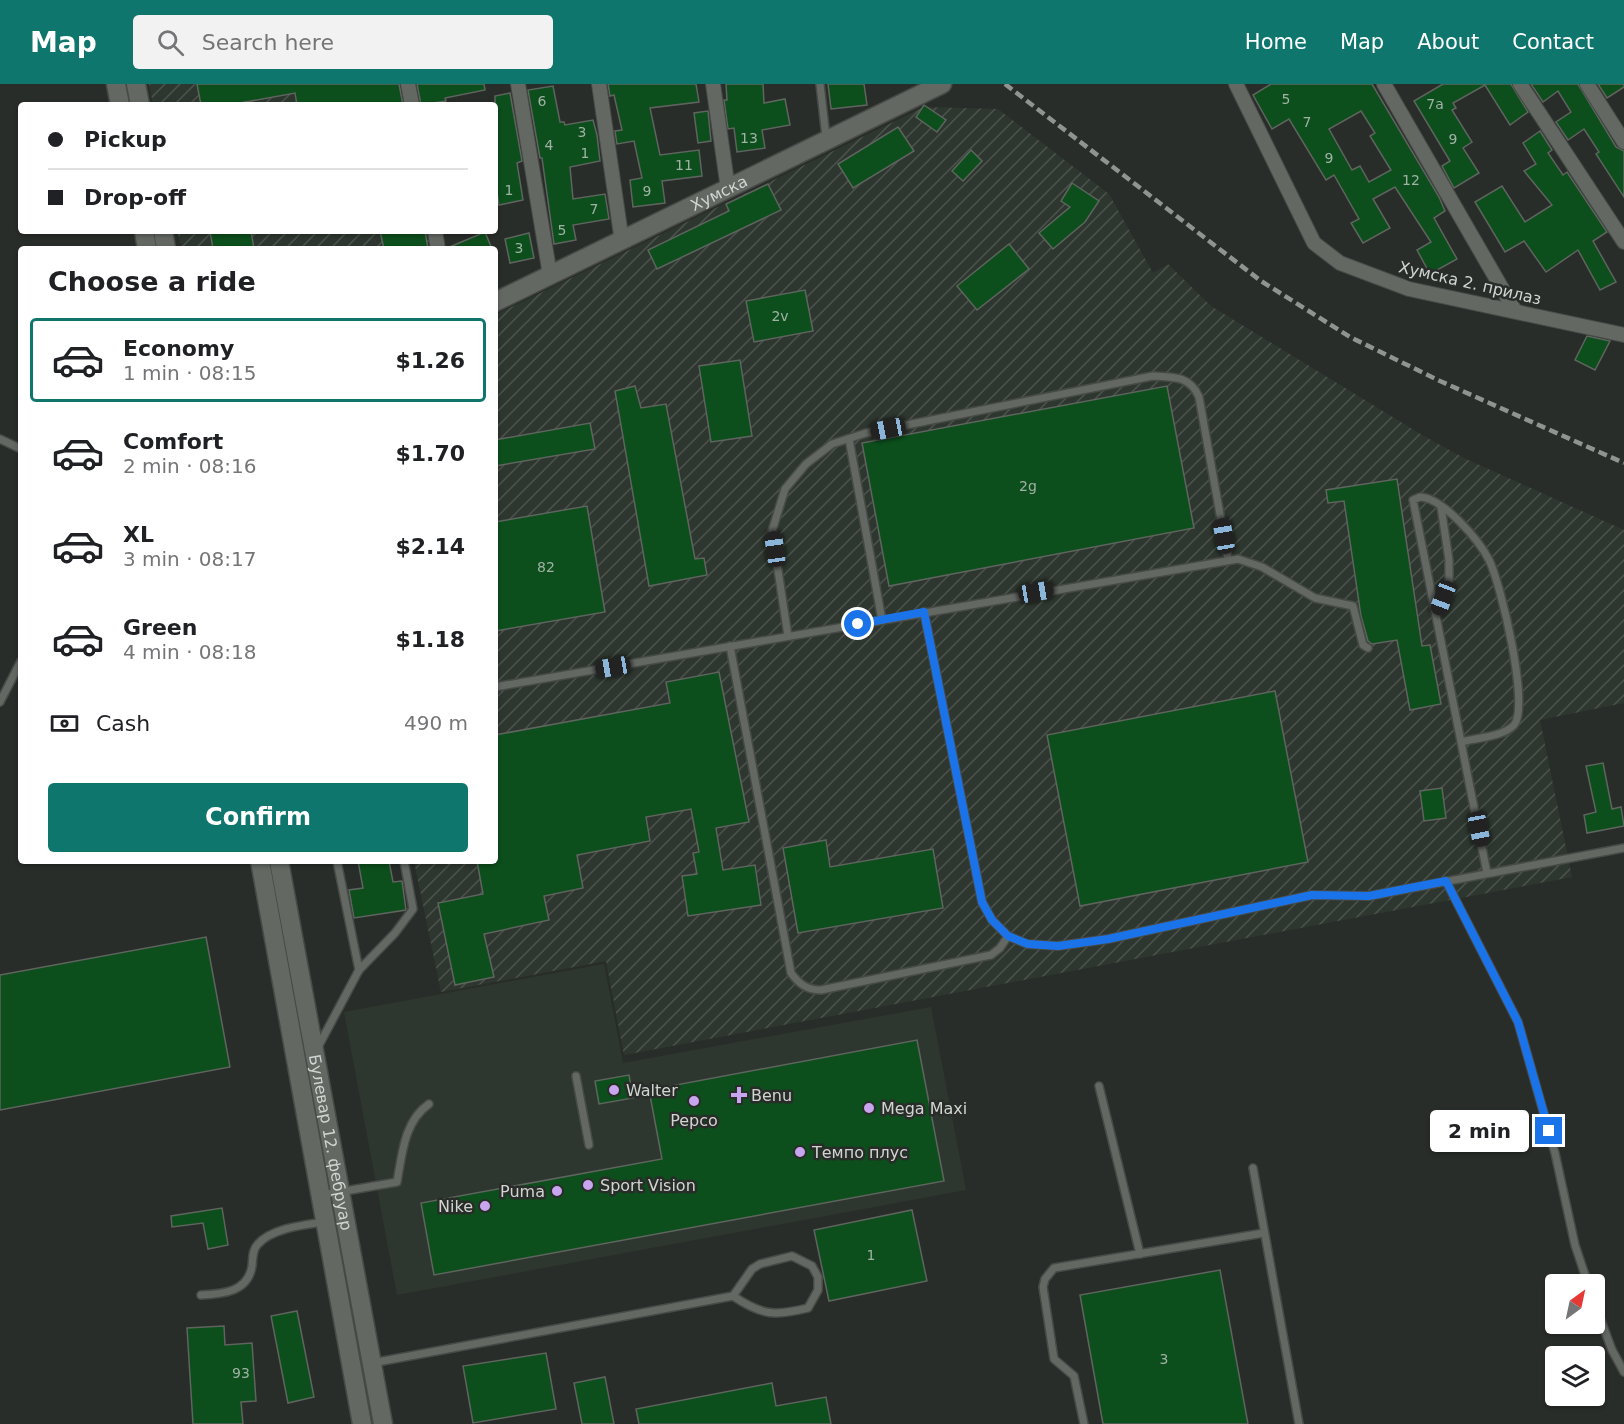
<!DOCTYPE html>
<meta charset="utf-8">
<style>
:root{--surface:#fff;--page:#f2f2f2;--text:#202124;--muted:#757577;--line:#e0e0e0;--accent:#0f766e}
body{margin:0;font-family:"DejaVu Sans",sans-serif;background:var(--page);color:var(--text);height:100vh;display:flex;flex-direction:column;font-size:22px;white-space:nowrap}
*{box-sizing:border-box;margin:0}
p{font-size:20px;color:var(--muted)}
.icon{flex:none;width:33px;height:33px;fill:none;stroke:currentColor;stroke-width:2;stroke-linecap:round;stroke-linejoin:round}
.map{position:relative;flex:1;overflow:hidden}
.details{position:absolute;left:18px;top:162px;width:480px;height:618px;display:flex;flex-direction:column;background:var(--surface);border-radius:6px;box-shadow:0 2px 4px #0004}
.details>*{flex:none}
.guide{position:absolute;left:18px;top:18px;width:480px;height:132px;border-radius:6px;box-shadow:0 2px 4px #0004;display:grid;align-content:center;height:132px;padding:0 30px;background:var(--surface)}
.needle{width:39px;rotate:33deg}
.controls{position:absolute;left:1545px;top:1190px;display:grid;gap:12px}
.controls a{display:grid;place-items:center;width:60px;height:60px;border-radius:6px;background:var(--surface);box-shadow:0 2px 4px #0004;font-size:30px}
.end{position:absolute;width:27px;height:27px;margin:-14px;border:8px solid #1a73e8;background:#fff;box-shadow:0 0 0 3px #fff}
.from{border-radius:50%}
.bubble{position:absolute;height:42px;border-radius:6px;background:var(--surface);box-shadow:0 2px 4px #0004;font-size:20px;font-weight:800;line-height:42px;text-align:center}
.car{position:absolute;width:18px;height:36px;margin:-18px -9px;border-radius:8px;box-shadow:0 0 4px 2px #0007;background:linear-gradient(#222 24%,#8ab4d8 0 40%,#222 0 76%,#8ab4d8 0 86%,#222 0)}
.guide b{display:flex;align-items:center;gap:21px;height:57px;font-size:22px}
.guide b+b{border-top:2px solid var(--line)}
.guide i{width:15px;height:15px;background:var(--text)}
ul{padding:0;list-style:none}
li{display:flex;align-items:center;gap:18px;height:84px;margin:0 12px 9px;padding:0 18px;border:3px solid transparent;border-radius:6px}
li div{flex:1}
li b{display:block;font-size:22px}
li em{font-style:normal;font-weight:800}
li.current{border-color:var(--accent)}
li>.icon{width:54px;height:54px;stroke-width:1.5}
h2{padding:0 30px;font-size:27px;line-height:72px}
.pay{display:flex;align-items:center;gap:15px;height:66px;padding:0 30px;font-size:22px}
.pay p{margin-inline-start:auto}
.button{display:flex;gap:12px;margin-top:auto;padding:12px 30px}
.button a{flex:1;height:69px;border-radius:6px;background:var(--accent);color:#fff;font-size:24px;font-weight:800;line-height:69px;text-align:center}
header{display:flex;align-items:center;gap:36px;box-sizing:border-box;height:84px;padding:0 30px;background:var(--accent);color:#fff}
header strong{font-size:28px}
nav{display:flex;gap:33px;margin-inline-start:auto;font-size:21px}
.search{width:420px;height:54px;background:var(--page);display:flex;align-items:center;gap:15px;box-sizing:border-box;padding:0 21px;border-radius:6px;color:var(--muted);font-size:22px}
.map>svg:first-child{display:block}
.built{fill:#2e372f}
.industrial{fill:url(#industrial-furrows)}
.building{fill:#0c4e1c;stroke:#5f645f;stroke-width:1.5;fill-rule:evenodd}
.lines{fill:none;stroke-linecap:round;stroke-linejoin:round}
.lane-casing{stroke:#474a47;stroke-width:10}
.street-casing{stroke:#474a47;stroke-width:16}
.secondary-casing{stroke:#474a47;stroke-width:21}
.lane{stroke:#636863;stroke-width:7}
.street{stroke:#636863;stroke-width:14}
.secondary{stroke:#636863;stroke-width:18}
.rail{stroke:#909490;stroke-width:4.5;stroke-dasharray:9 4.5;stroke-linecap:butt}
.route{stroke:#1a73e8;stroke-width:8}
.poi-dot{fill:#c8a6ef;stroke:#292d29;stroke-width:2}
.labels{text-anchor:middle;dominant-baseline:central;stroke-width:5;stroke-linejoin:round;paint-order:stroke}
.number-label{font-size:14px;fill:#a0b2a4}
.street-label{font-size:16px;fill:#d1d4d1;stroke:#292d29}
.poi-label{font-size:16px;fill:#d1d4d1;stroke:#292d29;text-anchor:start}
</style>
<header>
<strong>Map</strong>
<div class="search"><svg class="icon" aria-label="search" viewBox="0 0 24 24"><circle cx="10" cy="10" r="6"/><path d="M15 15l6 6"/></svg>Search here</div>
<nav><a>Home</a><a>Map</a><a>About</a><a>Contact</a></nav>
</header>
<div class="map">
<svg width="1624" height="1340" viewBox="0 0 1624 1340">
<defs>
<pattern id="industrial-furrows" width="10" height="10" patternUnits="userSpaceOnUse" patternTransform="scale(1.5)"><rect width="10" height="10" fill="#2e372f"/><path d="M-1 1l2-2M0 10L10 0M9 11l2-2" fill="none" stroke="#4b534c"/></pattern>
</defs>
<rect width="100%" height="100%" fill="#292d29"/>
<polygon class="built" points="604,880 623,979 931,923 966,1106 397,1211 344,928"/>
<g class="industrial">
<polygon points="149,0 400,0 404,21 153,21"/>
<polygon points="924,23 998,25 1109,110 1153,189 1168,180 1211,222 1422,351 1466,375 1624,446 1624,619 1540,636 1572,793 624,971 606,877 441,908 414,777 495,777 495,231"/>
<polygon points="177,147 429,147 433,165 182,165"/>
</g>
<g class="building">
<polygon points="197,0 399,0 403,21 297,21 295,9 229,21 201,21"/>
<polygon points="417,0 484,0 485,6 445,14 446,17 421,21"/>
<polygon points="608,0 696,0 699,18 650,24 660,71 699,66 702,92 662,97 665,119 633,123 630,96 642,94 634,57 617,60 615,47 622,46 614,11 610,12"/>
<polygon points="726,0 763,0 764,19 785,15 790,41 762,46 765,64 737,68 734,44 728,45 724,16 727,16"/>
<polygon points="828,0 864,0 867,21 831,25"/>
<path d="M1271,0H1372L1439,113L1445,127L1434,134L1457,175L1430,190L1417,166L1431,158L1395,103L1373,115L1390,144L1363,159L1351,139L1359,135L1334,91L1326,96L1289,35L1272,45L1253,11ZM1361,27L1375,49L1370,52L1391,86L1369,98L1360,82L1352,86L1329,45Z"/>
<polygon points="1443,0 1511,0 1528,28 1510,41 1485,1 1453,19 1456,24 1452,26 1472,58 1463,64 1479,89 1454,104 1442,82 1450,77 1414,17"/>
<polygon points="1531,0 1578,0 1616,63 1624,67 1624,113 1596,70 1599,68 1584,45 1568,56 1556,38 1571,28 1558,7 1543,18"/>
<polygon points="1598,0 1624,0 1624,3 1607,14"/>
<polygon points="553,2 560,38 564,38 565,41 593,36 597,51 600,77 570,83 573,115 605,110 609,135 573,141 576,156 554,160 542,74 540,74 528,6"/>
<polygon points="510,9 522,77 517,79 523,116 499,121 495,96 495,12"/>
<polygon points="924,21 946,36 937,48 916,33"/>
<polygon points="708,27 711,57 698,59 694,29"/>
<polygon points="898,43 914,67 853,104 838,80"/>
<polygon points="1540,47 1552,66 1548,69 1563,91 1567,88 1607,148 1593,157 1616,198 1600,206 1578,166 1546,188 1524,157 1505,168 1475,118 1502,102 1525,138 1552,121 1524,87 1536,80 1523,59"/>
<polygon points="971,66 982,77 963,97 952,87"/>
<polygon points="1072,99 1099,117 1085,138 1053,165 1039,149 1070,123 1061,117"/>
<polygon points="768,100 781,126 657,185 648,166 729,127 726,120"/>
<polygon points="210,147 251,147 254,165 213,165"/>
<polygon points="380,147 425,147 428,165 384,165"/>
<polygon points="485,148 492,165 447,165 447,164"/>
<polygon points="529,149 534,174 510,179 505,155"/>
<polygon points="1009,160 1029,185 977,226 957,202"/>
<polygon points="805,206 813,247 754,258 746,217"/>
<polygon points="1587,252 1610,257 1595,286 1575,276"/>
<polygon points="740,276 752,352 711,358 699,282"/>
<polygon points="635,302 641,324 666,320 695,475 704,474 707,491 649,502 615,307"/>
<polygon points="1167,302 1194,444 889,502 862,359"/>
<polygon points="590,339 595,365 495,382 495,356"/>
<polygon points="1397,395 1422,562 1430,561 1441,620 1410,626 1397,556 1372,560 1368,557 1361,532 1344,417 1328,419 1326,406"/>
<polygon points="587,422 605,528 495,547 495,438"/>
<polygon points="719,588 749,738 716,744 723,786 755,781 761,821 688,832 682,792 697,790 693,769 699,768 691,725 646,733 650,757 577,771 583,804 544,812 549,836 484,850 494,893 455,901 438,819 483,810 477,777 495,777 495,651 670,619 666,598"/>
<polygon points="1275,607 1308,778 1080,822 1047,651"/>
<polygon points="1603,679 1612,725 1621,723 1624,742 1587,749 1584,731 1596,728 1586,682"/>
<polygon points="1442,704 1446,734 1424,737 1420,707"/>
<polygon points="826,756 830,783 933,765 943,824 798,849 783,764"/>
<polygon points="358,777 389,777 393,798 402,797 406,826 354,834 349,806 363,804"/>
<polygon points="206,853 230,983 0,1026 0,891"/>
<polygon points="917,956 944,1097 434,1191 421,1119 662,1075 649,1006"/>
<polygon points="629,991 633,1014 599,1020 595,997"/>
<polygon points="222,1124 228,1161 208,1165 203,1139 172,1143 171,1132"/>
<polygon points="912,1126 927,1197 829,1217 814,1146"/>
<polygon points="1220,1186 1248,1340 1103,1340 1080,1211"/>
<polygon points="297,1227 314,1313 288,1319 271,1232"/>
<polygon points="224,1242 225,1261 252,1259 256,1317 241,1318 243,1340 193,1340 187,1244"/>
<polygon points="546,1269 556,1325 473,1339 463,1282"/>
<polygon points="605,1293 614,1340 582,1340 574,1299"/>
<polygon points="772,1299 776,1322 826,1313 831,1340 639,1340 636,1325"/>
</g>
<g class="lines">
<g class="lane-casing">
<g id="lane">
<polyline points="820,0 826,53"/>
<polyline points="0,355 21,365"/>
<polyline points="849,355 882,536"/>
<polyline points="924,528 982,818 992,836 1008,852 1027,860 1058,862 1108,855 1312,811 1369,812 1624,764"/>
<polyline points="1436,531 1449,497 1449,476 1441,423"/>
<path d="M788,552L772,447L785,405L806,380L832,360L866,349L1153,292C1174,293 1190,292 1199,313L1228,475"/>
<path d="M730,562L791,889C799,900 807,906 821,906L991,871L1000,864L1008,852"/>
<polyline points="495,603 1238,475 1262,483 1315,514 1353,522 1363,561 1368,564"/>
<polyline points="0,618 21,577"/>
<path d="M1461,658C1475,654 1503,653 1514,641C1530,623 1501,500 1489,476C1479,456 1443,414 1420,413L1413,416L1487,789"/>
<polyline points="1446,797 1518,938 1555,1069 1575,1161 1588,1200"/>
<polyline points="359,886 395,849 413,825 404,777"/>
<polyline points="318,963 359,886 337,777"/>
<polyline points="576,992 589,1061"/>
<polyline points="1099,1002 1140,1170"/>
<polyline points="1253,1084 1299,1340"/>
<path d="M322,1111L397,1098C402,1071 404,1037 429,1020"/>
<path d="M201,1211C223,1210 248,1208 252,1182C253,1174 252,1166 258,1160C272,1144 304,1141 324,1138"/>
<polyline points="1594,1218 1612,1266 1624,1288"/>
<path d="M372,1279L733,1212C763,1232 775,1232 808,1224L818,1206V1193L812,1182L792,1172L760,1180L752,1185L733,1212"/>
<polyline points="1084,1340 1074,1292 1054,1275 1043,1203 1045,1195 1054,1184 1264,1149"/>
</g>
</g>
<g class="street-casing">
<g id="street">
<polyline points="408,0 412,21"/>
<polyline points="518,0 550,191"/>
<polyline points="599,0 622,158"/>
<polyline points="713,0 728,105"/>
<polyline points="1236,0 1314,159 1340,179 1409,205 1624,251"/>
<polyline points="1384,0 1515,227"/>
<polyline points="1520,0 1624,158"/>
<polyline points="1587,0 1624,58"/>
<polyline points="435,147 438,165"/>
</g>
</g>
<g class="secondary-casing">
<g id="secondary">
<polyline points="116,0 120,21"/>
<polyline points="136,0 140,21"/>
<polyline points="144,147 147,165"/>
<polyline points="163,147 166,165"/>
<path id="s1" d="M495,218L942,0"/>
<polyline points="260,777 362,1340"/>
<path id="s2" d="M279,777L383,1340"/>
</g>
</g>
<use href="#lane" class="lane"/>
<use href="#street" class="street"/>
<use href="#secondary" class="secondary"/>
<polyline class="rail" points="1005,0 1261,197 1350,253 1440,297 1624,379"/>
</g>
<g class="lines">
<polyline class="route" points="858,540 924,528 982,818 992,836 1008,852 1028,860 1058,862 1108,855 1312,811 1369,812 1446,797 1518,938 1549,1047"/>
</g>
<g class="poi-dot">
<circle cx="614" cy="1006" r="6"/>
<path d="M736 1002h6v6h6v6h-6v6h-6v-6h-6v-6h6z"/>
<circle cx="694" cy="1017" r="6"/>
<circle cx="869" cy="1024" r="6"/>
<circle cx="800" cy="1068" r="6"/>
<circle cx="588" cy="1101" r="6"/>
<circle cx="557" cy="1107" r="6"/>
<circle cx="485" cy="1122" r="6"/>
</g>
<g class="labels">
<g class="number-label">
<text x="1286" y="15">5</text>
<text x="542" y="17">6</text>
<text x="1435" y="20">7a</text>
<text x="1307" y="38">7</text>
<text x="582" y="48">3</text>
<text x="749" y="54">13</text>
<text x="1453" y="55">9</text>
<text x="549" y="61">4</text>
<text x="585" y="69">1</text>
<text x="1329" y="74">9</text>
<text x="684" y="81">11</text>
<text x="1411" y="96">12</text>
<text x="509" y="106">1</text>
<text x="647" y="107">9</text>
<text x="594" y="125">7</text>
<text x="562" y="146">5</text>
<text x="519" y="164">3</text>
<text x="780" y="232">2v</text>
<text x="1028" y="402">2g</text>
<text x="546" y="483">82</text>
<text x="871" y="1171">1</text>
<text x="1164" y="1275">3</text>
<text x="241" y="1289">93</text>
</g>
<g class="street-label">
<text stroke="none"><textPath href="#s1" startOffset="249">Хумска</textPath></text>
<text transform="translate(1470 199) rotate(13)">Хумска 2. прилаз</text>
<text stroke="none"><textPath href="#s2" startOffset="286">Булевар 12. фебруар</textPath></text>
</g>
<g class="poi-label">
<text x="626" y="1006">Walter</text>
<text x="751" y="1011">Benu</text>
<text x="881" y="1024">Mega Maxi</text>
<text x="694" y="1036" text-anchor="middle">Pepco</text>
<text x="812" y="1068">Темпо плус</text>
<text x="600" y="1101">Sport Vision</text>
<text x="545" y="1107" text-anchor="end">Puma</text>
<text x="473" y="1122" text-anchor="end">Nike</text>
</g>
</g>
</svg>
<div class="controls">
<a><svg class="needle" viewBox="-14 -14 28 28"><path d="M0-13l5 13h-10z" fill="#e53935"/><path d="M0 13l5-13h-10z" fill="#757577"/></svg></a>
<a><svg class="icon" aria-label="layers" viewBox="0 0 24 24"><path d="M12 4l9 5-9 5-9-5zM3 14l9 5 9-5"/></svg></a>
</div>
<i class="end from" style="left:858px;top:540px"></i>
<i class="end" style="left:1549px;top:1047px"></i>
<div class="bubble" style="left:1430px;top:1026px;width:99px">2 min</div>
<i class="car" style="left:888px;top:345px;rotate:259deg"></i>
<i class="car" style="left:1224px;top:452px;rotate:350deg"></i>
<i class="car" style="left:775px;top:465px;rotate:352deg"></i>
<i class="car" style="left:1036px;top:508px;rotate:80deg"></i>
<i class="car" style="left:1443px;top:514px;rotate:201deg"></i>
<i class="car" style="left:613px;top:583px;rotate:260deg"></i>
<i class="car" style="left:1479px;top:745px;rotate:169deg"></i>
<div class="guide">
<b><i class="from"></i>Pickup</b>
<b><i></i>Drop-off</b>
</div>
<section class="details">
<h2>Choose a ride</h2>
<ul>
<li class="current"><svg class="icon" aria-label="car" viewBox="0 0 24 24"><path d="M5 17H2v-5l4-1 3-4h7l3 4 3 1v5h-3M9 17h6M6 11h13"/><circle cx="7" cy="17" r="2"/><circle cx="17" cy="17" r="2"/></svg><div><b>Economy</b><p>1 min · 08:15</p></div><em>$1.26</em></li>
<li><svg class="icon" aria-label="car" viewBox="0 0 24 24"><path d="M5 17H2v-5l4-1 3-4h7l3 4 3 1v5h-3M9 17h6M6 11h13"/><circle cx="7" cy="17" r="2"/><circle cx="17" cy="17" r="2"/></svg><div><b>Comfort</b><p>2 min · 08:16</p></div><em>$1.70</em></li>
<li><svg class="icon" aria-label="car" viewBox="0 0 24 24"><path d="M5 17H2v-5l4-1 3-4h7l3 4 3 1v5h-3M9 17h6M6 11h13"/><circle cx="7" cy="17" r="2"/><circle cx="17" cy="17" r="2"/></svg><div><b>XL</b><p>3 min · 08:17</p></div><em>$2.14</em></li>
<li><svg class="icon" aria-label="car" viewBox="0 0 24 24"><path d="M5 17H2v-5l4-1 3-4h7l3 4 3 1v5h-3M9 17h6M6 11h13"/><circle cx="7" cy="17" r="2"/><circle cx="17" cy="17" r="2"/></svg><div><b>Green</b><p>4 min · 08:18</p></div><em>$1.18</em></li>
</ul>
<div class="pay"><svg class="icon" aria-label="cash" viewBox="0 0 24 24"><path d="M3 7h18v10H3z"/><circle cx="12" cy="12" r="2"/></svg>Cash<p>490 m</p></div>
<div class="button"><a>Confirm</a></div>
</section>
</div>
